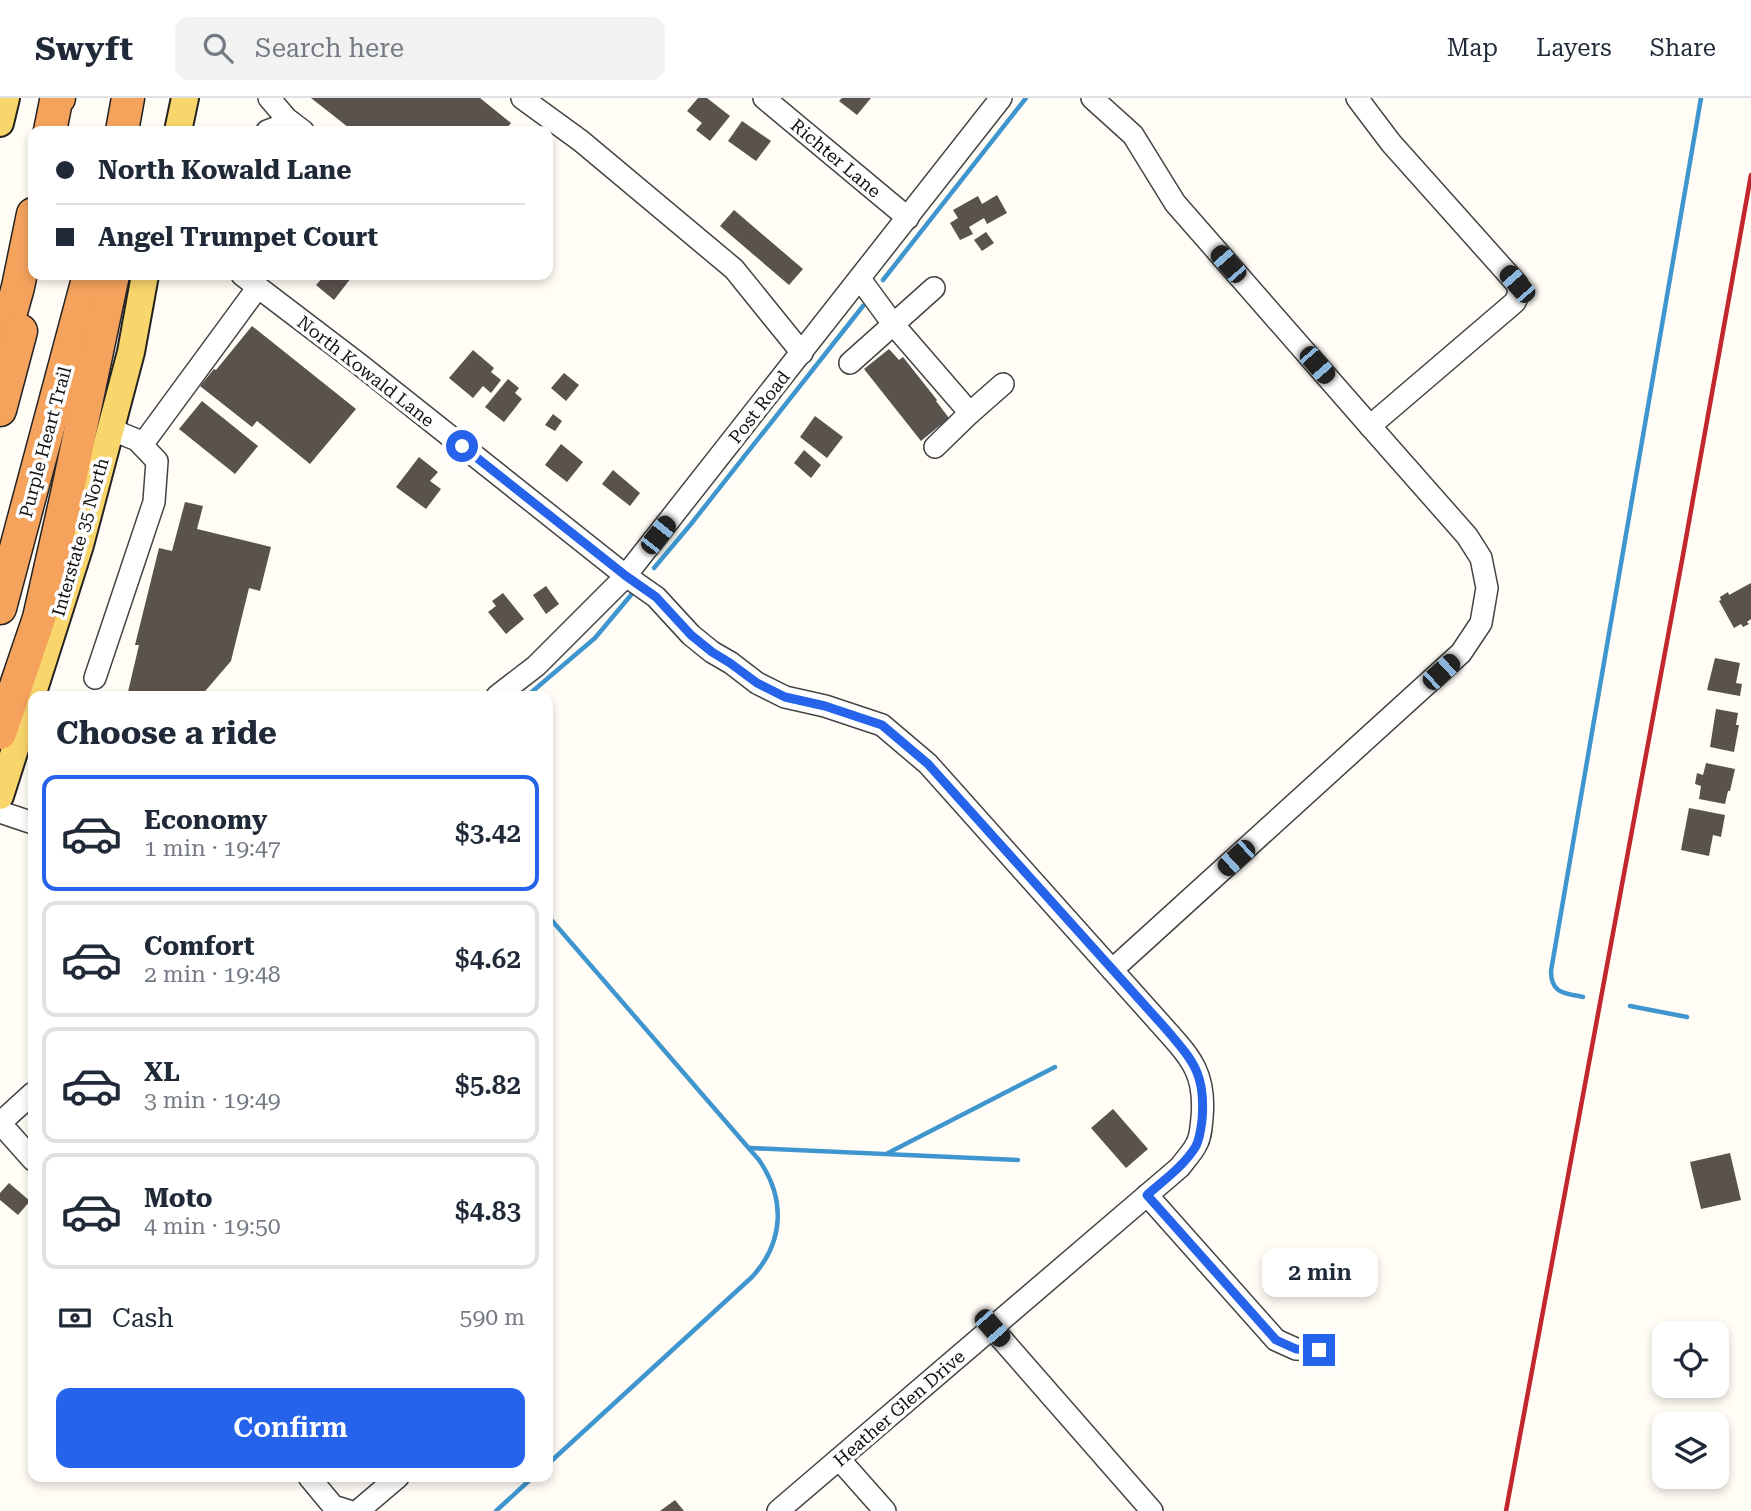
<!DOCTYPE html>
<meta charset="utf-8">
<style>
:root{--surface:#fff;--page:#f2f2f3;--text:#1f2937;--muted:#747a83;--line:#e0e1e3;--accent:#2563eb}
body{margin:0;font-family:"Roboto Serif",serif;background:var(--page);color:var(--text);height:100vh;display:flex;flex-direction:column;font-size:26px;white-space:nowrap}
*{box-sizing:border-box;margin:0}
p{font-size:23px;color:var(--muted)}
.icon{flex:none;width:38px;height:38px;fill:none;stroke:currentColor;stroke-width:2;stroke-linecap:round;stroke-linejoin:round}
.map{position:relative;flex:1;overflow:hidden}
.sheet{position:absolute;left:28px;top:593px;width:525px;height:791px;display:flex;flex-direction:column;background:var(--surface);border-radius:14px;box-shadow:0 4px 10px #0003}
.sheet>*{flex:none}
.guide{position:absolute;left:28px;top:28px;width:525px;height:154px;border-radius:14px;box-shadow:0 4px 10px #0003;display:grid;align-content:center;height:154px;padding:0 28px;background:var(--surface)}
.tools{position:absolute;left:1652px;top:1223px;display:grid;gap:14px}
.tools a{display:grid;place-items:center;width:77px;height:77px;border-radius:14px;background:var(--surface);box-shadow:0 4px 10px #0003;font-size:35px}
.end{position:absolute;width:32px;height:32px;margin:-16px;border:9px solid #2563eb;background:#fff;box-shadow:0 0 0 4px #fff}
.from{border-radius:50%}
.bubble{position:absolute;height:49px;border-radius:14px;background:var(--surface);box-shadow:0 4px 10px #0003;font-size:23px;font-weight:600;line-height:49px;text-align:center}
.car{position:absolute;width:21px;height:42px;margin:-21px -10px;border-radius:9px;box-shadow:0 0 5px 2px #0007;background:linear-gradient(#222 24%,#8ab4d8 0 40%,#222 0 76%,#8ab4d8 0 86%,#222 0)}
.guide b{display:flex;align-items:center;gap:24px;height:66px;font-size:26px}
.guide b+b{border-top:2px solid var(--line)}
.guide i{width:18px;height:18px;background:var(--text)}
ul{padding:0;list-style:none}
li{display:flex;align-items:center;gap:21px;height:116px;margin:0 14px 10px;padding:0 14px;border:4px solid var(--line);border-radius:14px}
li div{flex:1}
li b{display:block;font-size:26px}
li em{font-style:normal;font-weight:600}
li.selected{border-color:var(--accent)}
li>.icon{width:63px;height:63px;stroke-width:1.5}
h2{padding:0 28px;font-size:32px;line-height:84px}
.pay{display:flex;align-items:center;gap:18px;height:77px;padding:0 28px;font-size:26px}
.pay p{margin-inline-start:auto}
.button{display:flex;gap:14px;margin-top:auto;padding:14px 28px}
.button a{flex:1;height:80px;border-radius:14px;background:var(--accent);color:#fff;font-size:28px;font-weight:600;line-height:80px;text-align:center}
header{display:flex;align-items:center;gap:42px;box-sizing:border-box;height:98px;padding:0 35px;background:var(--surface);border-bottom:2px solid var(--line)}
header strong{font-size:33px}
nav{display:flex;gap:38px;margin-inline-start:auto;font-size:24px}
.search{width:490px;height:63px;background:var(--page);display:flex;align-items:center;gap:18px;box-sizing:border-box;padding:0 24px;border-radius:14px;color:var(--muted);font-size:26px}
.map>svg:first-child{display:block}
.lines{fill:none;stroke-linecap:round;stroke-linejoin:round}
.stream{stroke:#3f96cf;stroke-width:4.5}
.building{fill:#5a524d}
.minor-casing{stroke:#444;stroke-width:24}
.major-casing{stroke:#222;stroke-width:30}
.highway-casing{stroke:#222;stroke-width:35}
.minor{stroke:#fff;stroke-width:21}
.major{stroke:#f9d66b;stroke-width:26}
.highway{stroke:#f5a25d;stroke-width:32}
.rail{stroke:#c4262e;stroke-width:4.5}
.route{stroke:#2563eb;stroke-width:9}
.labels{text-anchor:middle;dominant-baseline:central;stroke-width:7;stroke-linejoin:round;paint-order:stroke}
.street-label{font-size:18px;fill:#111;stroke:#fff}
</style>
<header>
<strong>Swyft</strong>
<div class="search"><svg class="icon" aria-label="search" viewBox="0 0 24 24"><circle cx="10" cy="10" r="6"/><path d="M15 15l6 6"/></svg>Search here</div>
<nav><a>Map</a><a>Layers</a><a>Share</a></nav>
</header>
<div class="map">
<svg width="1751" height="1413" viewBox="0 0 1751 1413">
<rect width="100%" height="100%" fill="#fffdf5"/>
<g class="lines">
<g class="stream">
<polyline points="883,182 1026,0"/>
<polyline points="654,470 691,426 863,208"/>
<polyline points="527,598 595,540 631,497"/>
<path d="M548,818L759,1062C786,1101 784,1144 752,1179L548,1366"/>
<path d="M1583,899C1565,895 1551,896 1551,873L1701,0"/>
<polyline points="1630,908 1687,919"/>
<polyline points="750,1050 1018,1062"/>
<polyline points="888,1055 1055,969"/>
<polyline points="496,1413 533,1379"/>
</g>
</g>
<g class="building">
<polygon points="311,0 480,0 511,25 504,33 353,33"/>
<polygon points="698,0 707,0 730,18 710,43 696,32 702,25 687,13"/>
<polygon points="842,0 871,0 857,17 839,3"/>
<polygon points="742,23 771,43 756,63 728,43"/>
<polygon points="997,97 1007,115 987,126 984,120 969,129 973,136 960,142 950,125 958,120 953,112 978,98 982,106"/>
<polygon points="734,112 803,171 789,187 720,128"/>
<polygon points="986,134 994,145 982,153 974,142"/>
<polygon points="325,177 337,177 339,179 341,177 347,177 351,180 334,202 316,187"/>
<polygon points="252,228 356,311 310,366 257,323 252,329 200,288 214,271 216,272"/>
<polygon points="889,251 899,262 903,259 937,302 936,303 949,320 921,343 864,271"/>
<polygon points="473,252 494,270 491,274 501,282 491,295 483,288 473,300 449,280"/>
<polygon points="564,275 579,287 566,303 551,290"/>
<polygon points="508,281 519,290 515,295 522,301 504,324 485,309"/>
<polygon points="202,303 258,348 235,376 179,331"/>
<polygon points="553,316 562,323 555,333 545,327"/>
<polygon points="815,318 843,339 827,360 800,339"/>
<polygon points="561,346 583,364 567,384 545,367"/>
<polygon points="804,352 821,367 811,380 794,365"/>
<polygon points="419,359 438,374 430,383 441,391 426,411 396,389"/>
<polygon points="613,372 640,395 630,408 602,386"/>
<polygon points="185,404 203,408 197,431 271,449 260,493 249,490 231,563 201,598 127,598 139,547 135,547 159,450 172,453"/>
<polygon points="1751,485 1751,521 1747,524 1749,526 1743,529 1741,526 1734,530 1719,503 1721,502 1720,499 1728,494 1729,497"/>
<polygon points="546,488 559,506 546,516 533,497"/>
<polygon points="503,495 524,521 506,536 488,514 496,508 492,503"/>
<polygon points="1715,560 1740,565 1736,585 1742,586 1740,598 1707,592"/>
<polygon points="1716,611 1738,615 1736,627 1739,627 1734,654 1710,649"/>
<polygon points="1706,665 1735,671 1730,693 1728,693 1725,706 1699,701 1701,688 1695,686 1697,675 1703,677"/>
<polygon points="1689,710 1725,717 1721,739 1713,737 1709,758 1681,752"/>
<polygon points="1113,1011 1148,1051 1126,1070 1091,1030"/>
<polygon points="1730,1055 1741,1102 1701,1111 1690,1064"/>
<polygon points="9,1085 30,1103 18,1117 0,1102 0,1095"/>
<polygon points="675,1402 684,1413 660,1413"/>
</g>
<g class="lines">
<g class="minor-casing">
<g id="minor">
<polyline points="269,0 287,21 303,33"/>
<polyline points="522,0 581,43 734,171 802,255"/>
<polyline points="764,0 908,120"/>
<polyline points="1092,0 1133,37 1175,105 1370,328 1515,204 1519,195 1517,186 1391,45 1357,0"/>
<polyline points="267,33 291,24"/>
<path d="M242,177L359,266L626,478L656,499L691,537L712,554L731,565L757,585L785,599L825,608L882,627L928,666L1165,931C1192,961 1206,977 1202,1020C1201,1029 1201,1039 1196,1047C1192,1055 1185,1062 1180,1069L778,1413"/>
<polyline points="860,181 893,226 970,315 935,349"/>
<polyline points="850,265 934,190"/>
<polyline points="970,315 1003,286"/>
<polyline points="142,347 258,189"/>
<polyline points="95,580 154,404 157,363 137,342 110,331"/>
<polyline points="497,598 536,568 623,481 1001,0"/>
<polyline points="0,714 33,725"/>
<polyline points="1112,872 1461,555 1481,525 1487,490 1481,460 1467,438 1370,328"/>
<polyline points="0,1025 33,1062"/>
<polyline points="0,1025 33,995"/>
<polyline points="1147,1097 1276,1242 1296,1251 1319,1252"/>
<polyline points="992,1230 1152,1413"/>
<polyline points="839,1361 885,1413"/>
<polyline points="309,1379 333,1408 349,1413"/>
<polyline points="358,1413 398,1379"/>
</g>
</g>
<g class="major-casing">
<g id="major">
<polyline points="0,25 6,0"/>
<polyline points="178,33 185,0"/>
<polyline points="0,698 80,447 131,254 145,177"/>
</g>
</g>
<g class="highway-casing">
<g id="highway">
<polyline points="50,33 56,3 59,0"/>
<polyline points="122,33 128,0"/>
<polyline points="0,254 18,189 33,116"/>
<polyline points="0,312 21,233"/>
<polyline points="0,510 89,177"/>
<polyline points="0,635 39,520 67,396 113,177"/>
</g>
</g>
<use href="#minor" class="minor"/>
<use href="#major" class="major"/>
<use href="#highway" class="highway"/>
<polyline class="rail" points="1506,1413 1683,457 1751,77"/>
</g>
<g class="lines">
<path class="route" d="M462,348L626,478L656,499L691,537L712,554L730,565L757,585L785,599L825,608L882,627L928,666L1166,931C1193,963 1206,976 1202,1022C1201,1030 1200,1040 1196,1048C1184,1068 1164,1082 1147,1097L1276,1242L1296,1251L1319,1252"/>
</g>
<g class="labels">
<g class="street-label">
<text transform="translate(836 60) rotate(40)">Richter Lane</text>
<text transform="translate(366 273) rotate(38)">North Kowald Lane</text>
<text transform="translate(759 309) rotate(-52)">Post Road</text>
<text transform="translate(45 344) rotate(-75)">Purple Heart Trail</text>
<text transform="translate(80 439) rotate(-74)">Interstate 35 North</text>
<text transform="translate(899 1310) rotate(-41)">Heather Glen Drive</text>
</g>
</g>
</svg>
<div class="tools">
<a><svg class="icon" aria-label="locate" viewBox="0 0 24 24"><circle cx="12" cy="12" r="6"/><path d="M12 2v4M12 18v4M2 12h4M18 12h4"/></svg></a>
<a><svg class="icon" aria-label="layers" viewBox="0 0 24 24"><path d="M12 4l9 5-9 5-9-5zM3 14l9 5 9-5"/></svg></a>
</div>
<i class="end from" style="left:462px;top:348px"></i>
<i class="end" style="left:1319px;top:1252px"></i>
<div class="bubble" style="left:1262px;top:1150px;width:116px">2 min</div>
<i class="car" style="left:1228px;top:166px;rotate:319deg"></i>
<i class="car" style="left:1517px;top:186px;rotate:319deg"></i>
<i class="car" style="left:1317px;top:267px;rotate:139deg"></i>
<i class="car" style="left:658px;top:437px;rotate:38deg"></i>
<i class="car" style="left:1441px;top:574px;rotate:48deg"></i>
<i class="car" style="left:1236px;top:760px;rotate:228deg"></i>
<i class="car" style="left:992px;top:1230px;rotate:139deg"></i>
<div class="guide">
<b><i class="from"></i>North Kowald Lane</b>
<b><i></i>Angel Trumpet Court</b>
</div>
<section class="sheet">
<h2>Choose a ride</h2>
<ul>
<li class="selected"><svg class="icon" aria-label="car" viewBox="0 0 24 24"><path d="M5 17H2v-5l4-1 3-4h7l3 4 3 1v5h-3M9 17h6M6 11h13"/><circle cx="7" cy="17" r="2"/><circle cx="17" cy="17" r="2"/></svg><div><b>Economy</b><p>1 min · 19:47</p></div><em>$3.42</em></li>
<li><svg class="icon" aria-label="car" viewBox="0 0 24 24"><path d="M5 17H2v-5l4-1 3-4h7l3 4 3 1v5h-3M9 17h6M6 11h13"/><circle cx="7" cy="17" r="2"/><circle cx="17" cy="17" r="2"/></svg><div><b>Comfort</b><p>2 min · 19:48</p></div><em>$4.62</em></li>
<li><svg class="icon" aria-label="car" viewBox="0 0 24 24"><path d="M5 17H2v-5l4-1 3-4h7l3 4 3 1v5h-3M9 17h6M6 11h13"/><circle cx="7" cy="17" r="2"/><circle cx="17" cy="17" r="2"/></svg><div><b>XL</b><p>3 min · 19:49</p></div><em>$5.82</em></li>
<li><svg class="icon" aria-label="car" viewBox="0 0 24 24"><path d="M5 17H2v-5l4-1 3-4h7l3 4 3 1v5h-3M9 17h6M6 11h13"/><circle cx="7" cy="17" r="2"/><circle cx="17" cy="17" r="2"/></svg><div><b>Moto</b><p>4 min · 19:50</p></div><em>$4.83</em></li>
</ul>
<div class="pay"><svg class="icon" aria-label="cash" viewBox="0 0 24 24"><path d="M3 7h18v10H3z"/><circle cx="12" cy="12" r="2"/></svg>Cash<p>590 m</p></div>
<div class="button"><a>Confirm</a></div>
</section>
</div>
